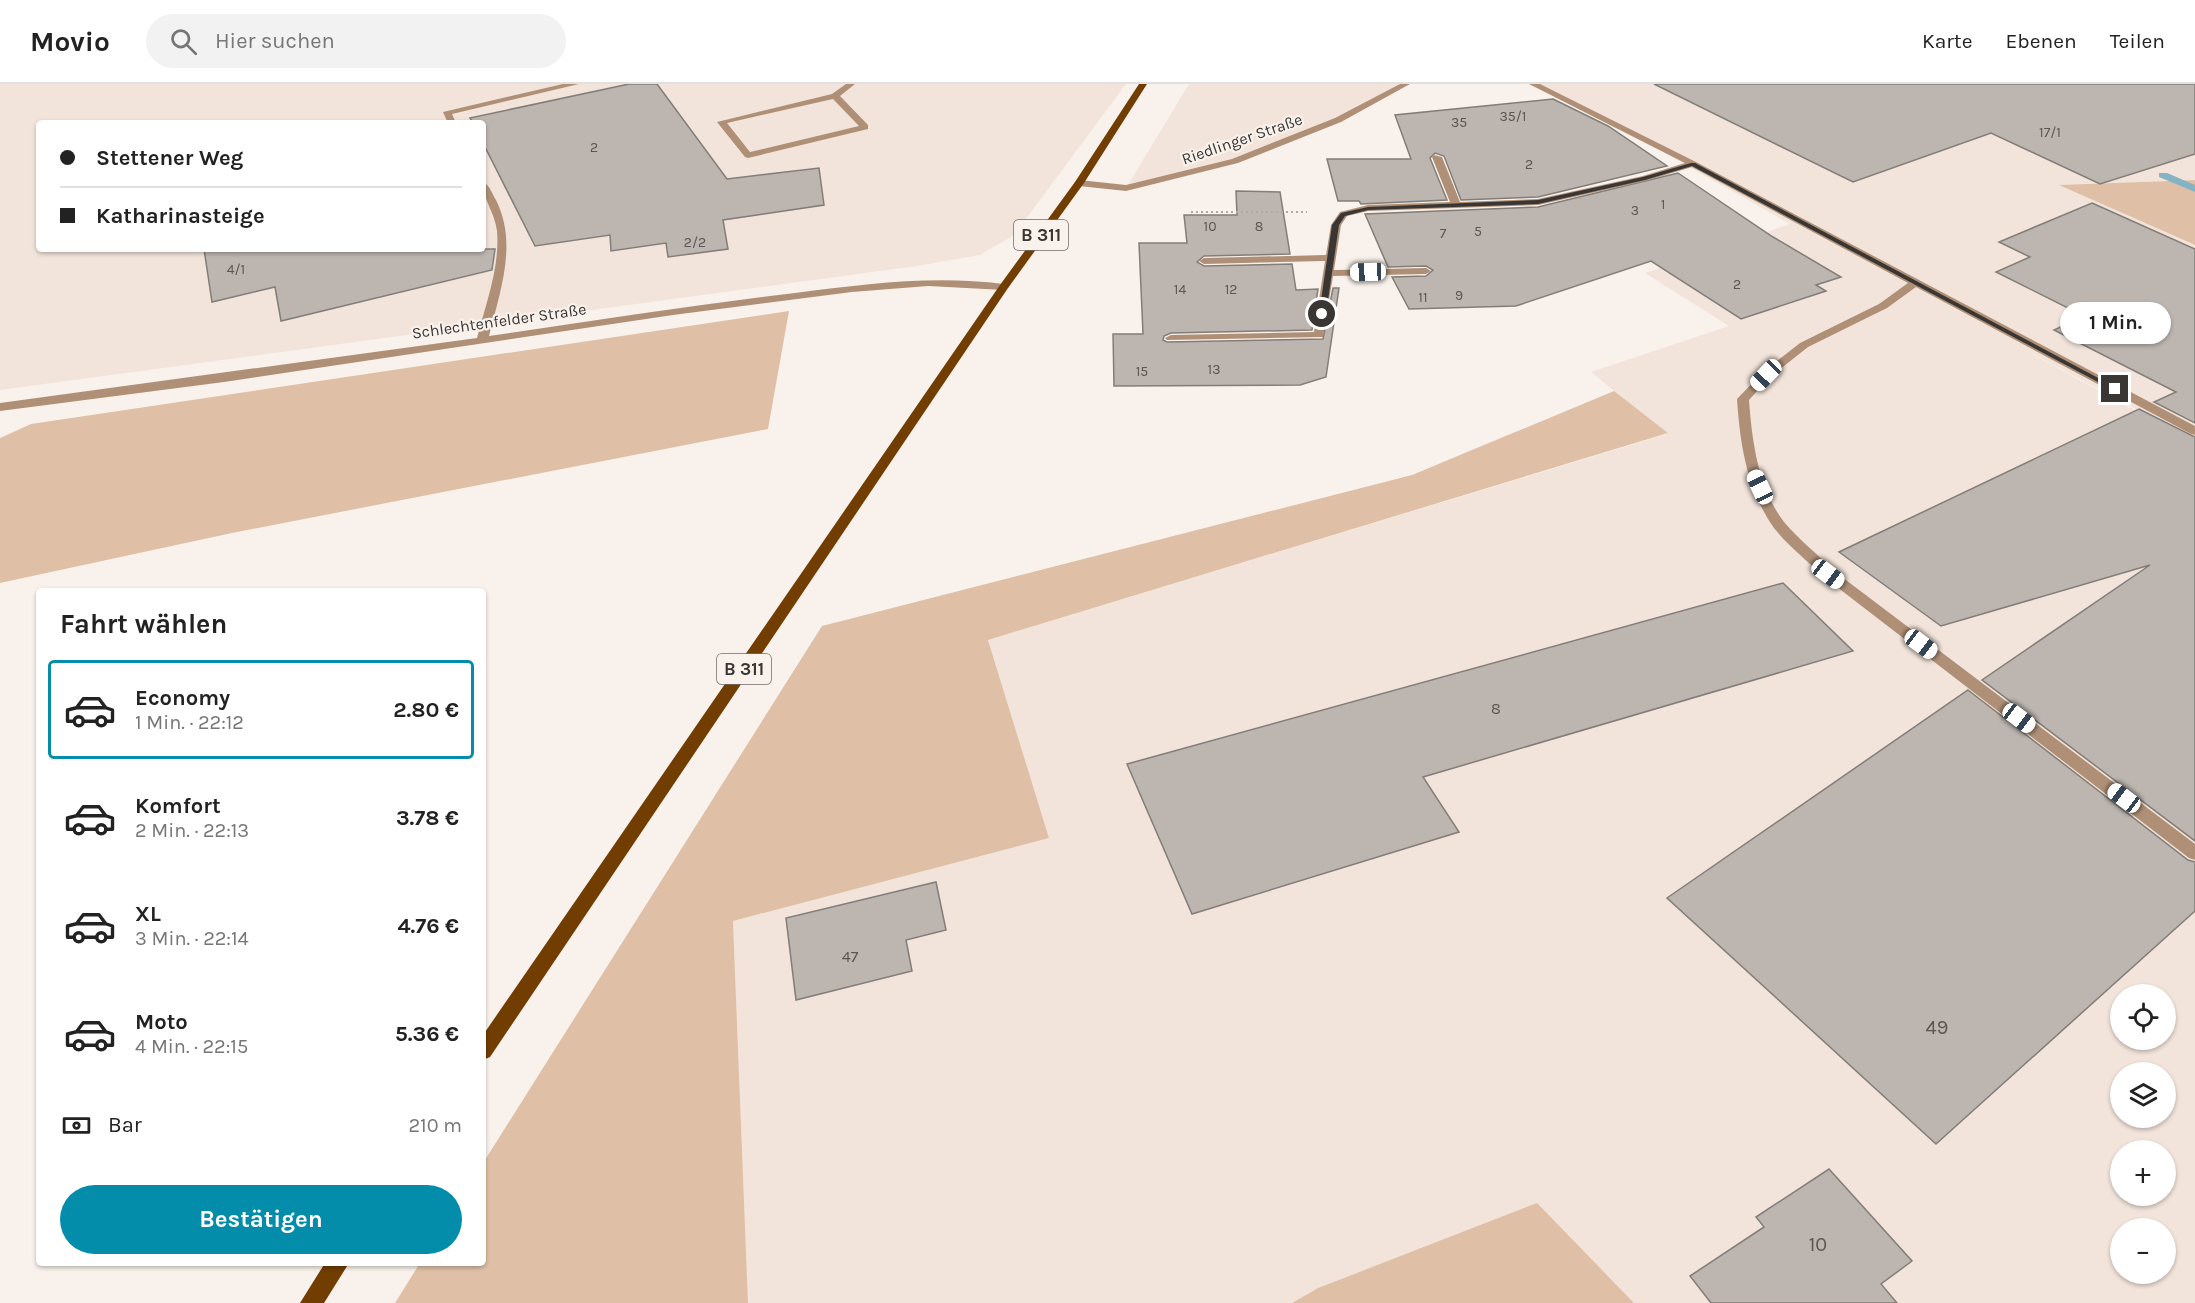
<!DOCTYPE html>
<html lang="de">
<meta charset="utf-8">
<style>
:root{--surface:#fff;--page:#f2f2f2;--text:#222;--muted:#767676;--line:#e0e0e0;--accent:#038dab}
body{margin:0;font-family:Karla,sans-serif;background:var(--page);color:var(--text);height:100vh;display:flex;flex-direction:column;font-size:22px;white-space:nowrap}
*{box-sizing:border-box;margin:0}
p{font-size:20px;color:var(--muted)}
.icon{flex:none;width:33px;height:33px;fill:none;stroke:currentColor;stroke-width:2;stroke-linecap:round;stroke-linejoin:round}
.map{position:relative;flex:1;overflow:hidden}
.details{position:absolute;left:36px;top:504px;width:450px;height:678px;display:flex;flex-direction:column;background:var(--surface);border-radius:6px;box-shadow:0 2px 4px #0004}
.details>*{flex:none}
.top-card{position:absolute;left:36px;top:36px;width:450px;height:132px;border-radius:6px;box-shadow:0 2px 4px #0004;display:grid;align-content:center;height:132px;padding:0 24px;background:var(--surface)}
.controls{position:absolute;left:2110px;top:900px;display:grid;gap:12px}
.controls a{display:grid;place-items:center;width:66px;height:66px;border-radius:50%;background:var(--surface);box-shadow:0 2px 4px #0004;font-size:30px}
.end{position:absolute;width:27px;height:27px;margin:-14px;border:8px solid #393634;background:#fff;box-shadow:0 0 0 3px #fff}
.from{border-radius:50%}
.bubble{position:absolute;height:42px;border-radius:21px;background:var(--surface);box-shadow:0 2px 4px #0004;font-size:20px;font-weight:700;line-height:42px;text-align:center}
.car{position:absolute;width:18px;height:36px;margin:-18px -9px;border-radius:8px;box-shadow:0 0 4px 2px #0007;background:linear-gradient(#fff 24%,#345 0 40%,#fff 0 76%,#345 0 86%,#fff 0)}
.top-card b{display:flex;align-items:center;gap:21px;height:57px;font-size:22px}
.top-card b+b{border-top:2px solid var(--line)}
.top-card i{width:15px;height:15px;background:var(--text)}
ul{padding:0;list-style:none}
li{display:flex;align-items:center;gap:18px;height:99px;margin:0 12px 9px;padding:0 12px;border:3px solid transparent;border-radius:6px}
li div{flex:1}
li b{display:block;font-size:22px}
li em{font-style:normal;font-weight:700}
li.current{border-color:var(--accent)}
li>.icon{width:54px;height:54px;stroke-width:1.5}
h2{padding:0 24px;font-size:27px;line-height:72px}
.pay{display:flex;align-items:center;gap:15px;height:66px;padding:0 24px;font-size:22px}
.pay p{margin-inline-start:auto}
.button{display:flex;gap:12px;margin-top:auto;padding:12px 24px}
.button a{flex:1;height:69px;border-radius:36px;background:var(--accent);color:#fff;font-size:24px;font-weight:700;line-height:69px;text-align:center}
header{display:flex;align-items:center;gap:36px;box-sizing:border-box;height:84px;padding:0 30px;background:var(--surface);border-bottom:2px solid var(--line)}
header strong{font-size:28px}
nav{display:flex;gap:33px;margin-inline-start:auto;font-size:21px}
.search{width:420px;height:54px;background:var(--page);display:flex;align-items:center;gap:15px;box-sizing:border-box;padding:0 21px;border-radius:33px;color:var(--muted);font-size:22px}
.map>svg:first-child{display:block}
.built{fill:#f2e4da;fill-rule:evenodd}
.green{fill:#dfc0a7}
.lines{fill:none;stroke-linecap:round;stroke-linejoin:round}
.stream{fill:#84b3c2;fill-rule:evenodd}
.building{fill:#bcb5b0;stroke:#837d78;stroke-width:1.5}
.path{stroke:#aea9a5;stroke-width:2;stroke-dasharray:2 3;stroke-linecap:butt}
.minor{fill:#af9077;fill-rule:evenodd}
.major{fill:#713d00;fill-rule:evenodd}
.route{fill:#393634}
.labels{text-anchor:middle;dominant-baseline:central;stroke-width:4.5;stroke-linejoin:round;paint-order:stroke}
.far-number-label{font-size:14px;fill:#5a5653}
.far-street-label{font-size:16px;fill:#393634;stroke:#f9f2ec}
.number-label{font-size:16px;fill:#5a5653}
.shield{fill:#f9f2ec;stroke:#736e6b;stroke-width:1.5}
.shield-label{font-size:18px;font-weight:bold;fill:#393634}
.near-number-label{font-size:20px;fill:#5a5653}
</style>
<header>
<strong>Movio</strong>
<div class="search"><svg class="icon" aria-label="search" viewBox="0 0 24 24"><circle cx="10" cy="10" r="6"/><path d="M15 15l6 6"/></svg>Hier suchen</div>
<nav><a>Karte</a><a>Ebenen</a><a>Teilen</a></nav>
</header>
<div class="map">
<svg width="2195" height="1219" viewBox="0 0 2195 1219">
<rect width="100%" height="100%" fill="#f9f2ec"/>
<g class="built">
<path d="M0,0H1126L1014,151L980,171L917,182L0,306ZM39,39H483V165H39Z"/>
<polygon points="1189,0 1406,0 1338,36 1235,77 1126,104"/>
<path d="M1533,0H2195V96L2061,101L2195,161V357L1988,246L2195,359V1219H1634L1537,1120L1318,1204L1292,1219H748L733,837L1049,754L988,556L1667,350L1591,288L1729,242L1645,189L1790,140L1601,33ZM2121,910H2166V956H2121ZM2121,988H2166V1034H2121ZM2121,1066H2166V1112H2121ZM2121,1144H2166V1190H2121Z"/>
</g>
<g class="green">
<polygon points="2195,96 2195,161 2059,101"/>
<polygon points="789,227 768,345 232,449 0,499 0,354 31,340"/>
<polygon points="1614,307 1668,349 988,556 1049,754 733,837 748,1219 395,1219 420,1179 483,1179 483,1079 822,542 1412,391"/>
<polygon points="1537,1119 1634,1219 1292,1219 1318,1204"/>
</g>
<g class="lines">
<polygon class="stream" points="2159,89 2167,89 2195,101 2195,108 2159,93"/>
</g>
<g class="building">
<polygon points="629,0 657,0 727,95 819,84 824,121 723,136 728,165 668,173 666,159 611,167 610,151 535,162 483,59 483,39 473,39 470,34"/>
<polygon points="1654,0 2195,0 2195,70 2100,100 1991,49 1853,98"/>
<polygon points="1553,15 1608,42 1667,82 1538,113 1461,116 1444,72 1435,69 1430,74 1447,116 1361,120 1359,117 1338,117 1327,75 1411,75 1395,31"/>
<polygon points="1678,89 1773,153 1841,193 1816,201 1826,207 1741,235 1651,177 1516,222 1409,225 1392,193 1426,192 1433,186 1426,182 1388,183 1365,130 1538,123"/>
<polygon points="1236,107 1280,108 1290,170 1204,172 1197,178 1204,182 1292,180 1296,206 1318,205 1312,246 1171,249 1164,252 1163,256 1167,258 1323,255 1333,204 1339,204 1326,293 1300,301 1114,302 1113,250 1143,250 1139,159 1187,159 1184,131 1237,131"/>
<polygon points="2092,119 2195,165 2195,339 2154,318 2176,308 2054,246 2084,232 1996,188 2030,173 1999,158"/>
<polygon points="204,165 495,165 492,186 281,237 275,203 212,218"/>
<polygon points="2139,325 2195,353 2195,757 1982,596 2150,481 1941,542 1839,468"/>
<polygon points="1783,499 1853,567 1423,693 1459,748 1192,830 1127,680"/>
<polygon points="1968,606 2188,776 2195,778 2195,827 1936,1060 1667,814"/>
<polygon points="936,798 946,846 906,856 912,887 796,916 786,834"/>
<polygon points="1829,1085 1912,1177 1881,1200 1897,1219 1711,1219 1690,1192 1764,1143 1756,1133"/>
</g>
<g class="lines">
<polyline class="path" points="1191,128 1307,128"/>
<g class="minor">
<polygon points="563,0 579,0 452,30 456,39 448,39 443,28"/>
<path d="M846,0H855L840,12L868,41V45L748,74L745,73L717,38L832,10ZM833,15L859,42L750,68L727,39Z"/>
<polygon points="1400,0 1410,0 1341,38 1238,79 1126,107 1079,102 1074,99 1079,96 1126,101 1232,75 1335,34"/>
<path d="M1529,0H1540L1696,78L2195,342V351L2191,350L1916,203L1887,224L1808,263L1770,293L1749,316C1752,357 1758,404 1784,438C1799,456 1818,470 1834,487L2195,760V776L2189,774L1824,493C1808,477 1788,462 1774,444C1747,406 1740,360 1737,315L1762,289L1800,259L1879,220L1908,199L1692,83L1645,97L1538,121L1368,127L1347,132L1341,141L1334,186L1426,184L1431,187L1426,190L1333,192L1323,253L1167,256L1165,254L1171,251L1314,248L1325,177L1204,180L1199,177L1204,174L1326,171L1331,141L1340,128L1368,121L1450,118L1432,73L1434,71L1442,73L1460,118L1538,115L1643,92L1685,79Z"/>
<path d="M483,98C490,101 492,110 496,116C518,160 500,207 489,252C591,237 693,221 795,209C866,200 933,191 1004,200L1009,203L1004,206L928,202L852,208L673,231L224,298L0,327V319L477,254C486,219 500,183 497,147C495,129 483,116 483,98Z"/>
</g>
<g class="major">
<polygon points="1139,0 1147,0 1084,99 1008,204 490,973 483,976 483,951 1000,201 1075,98"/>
<polygon points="325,1179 349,1179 324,1219 300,1219"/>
</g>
</g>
<polygon class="route" points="1691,79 1695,79 2119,305 2113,306 1692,82 1645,96 1538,120 1368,126 1345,132 1339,141 1326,230 1322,233 1319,230 1332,141 1341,129 1368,123 1538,116 1643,93"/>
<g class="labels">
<g class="far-number-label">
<text x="1513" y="32">35/1</text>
<text x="1459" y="38">35</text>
<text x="2050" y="48">17/1</text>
<text x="594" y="63">2</text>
<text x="1529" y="80">2</text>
<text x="1663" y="120">1</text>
<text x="1635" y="126">3</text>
<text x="1210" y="142">10</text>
<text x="1259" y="142">8</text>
<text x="1478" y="147">5</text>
<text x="1443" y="149">7</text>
<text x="695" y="158">2/2</text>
<text x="236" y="185">4/1</text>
<text x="1737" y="200">2</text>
<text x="1180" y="205">14</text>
<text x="1231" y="205">12</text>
<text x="1459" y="211">9</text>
<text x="1423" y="213">11</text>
<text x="1214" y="285">13</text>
<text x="1142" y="287">15</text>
</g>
<g class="far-street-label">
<text transform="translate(1242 55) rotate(-19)">Riedlinger Straße</text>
<text transform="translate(499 237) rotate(-8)">Schlechtenfelder Straße</text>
</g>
<g class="number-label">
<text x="1496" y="624">8</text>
<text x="850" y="872">47</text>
</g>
<g class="shield">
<rect x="1014" y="136" width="54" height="30" rx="4.5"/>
<rect x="717" y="570" width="54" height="30" rx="4.5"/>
</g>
<g class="shield-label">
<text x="1041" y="151">B 311</text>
<text x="744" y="585">B 311</text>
</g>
<g class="near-number-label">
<text x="1937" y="943">49</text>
<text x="1818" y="1160">10</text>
</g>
</g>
</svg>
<div class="controls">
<a><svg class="icon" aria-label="locate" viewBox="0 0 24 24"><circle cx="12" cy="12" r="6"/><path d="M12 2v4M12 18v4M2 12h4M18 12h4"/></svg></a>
<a><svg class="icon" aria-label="layers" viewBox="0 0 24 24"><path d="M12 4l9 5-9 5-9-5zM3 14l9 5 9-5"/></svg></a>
<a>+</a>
<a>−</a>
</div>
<i class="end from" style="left:1322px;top:230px"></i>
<i class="end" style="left:2115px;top:305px"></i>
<div class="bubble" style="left:2060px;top:218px;width:111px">1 Min.</div>
<i class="car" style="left:1368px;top:188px;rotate:268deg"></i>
<i class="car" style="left:1766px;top:291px;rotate:224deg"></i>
<i class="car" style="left:1760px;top:403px;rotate:335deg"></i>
<i class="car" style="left:1828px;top:490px;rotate:127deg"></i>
<i class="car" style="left:1921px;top:560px;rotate:127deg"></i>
<i class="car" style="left:2019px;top:634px;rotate:127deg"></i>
<i class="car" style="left:2124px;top:714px;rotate:307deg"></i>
<div class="top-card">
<b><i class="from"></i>Stettener Weg</b>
<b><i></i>Katharinasteige</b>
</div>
<section class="details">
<h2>Fahrt wählen</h2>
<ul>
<li class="current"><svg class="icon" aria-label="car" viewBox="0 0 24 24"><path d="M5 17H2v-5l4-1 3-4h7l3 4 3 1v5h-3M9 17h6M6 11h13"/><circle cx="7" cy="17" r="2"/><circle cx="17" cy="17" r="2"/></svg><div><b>Economy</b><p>1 Min. · 22:12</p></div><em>2.80 €</em></li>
<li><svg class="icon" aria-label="car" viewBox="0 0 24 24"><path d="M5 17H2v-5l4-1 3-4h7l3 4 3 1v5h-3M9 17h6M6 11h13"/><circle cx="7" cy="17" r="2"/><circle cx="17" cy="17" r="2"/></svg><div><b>Komfort</b><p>2 Min. · 22:13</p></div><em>3.78 €</em></li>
<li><svg class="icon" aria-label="car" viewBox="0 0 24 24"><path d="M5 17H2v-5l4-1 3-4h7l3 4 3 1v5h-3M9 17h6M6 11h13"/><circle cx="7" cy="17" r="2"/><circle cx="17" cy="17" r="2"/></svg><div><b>XL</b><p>3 Min. · 22:14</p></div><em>4.76 €</em></li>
<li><svg class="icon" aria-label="car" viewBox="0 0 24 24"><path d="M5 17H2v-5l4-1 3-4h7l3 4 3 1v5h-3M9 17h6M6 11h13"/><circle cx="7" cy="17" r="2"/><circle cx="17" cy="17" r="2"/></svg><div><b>Moto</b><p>4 Min. · 22:15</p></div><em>5.36 €</em></li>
</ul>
<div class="pay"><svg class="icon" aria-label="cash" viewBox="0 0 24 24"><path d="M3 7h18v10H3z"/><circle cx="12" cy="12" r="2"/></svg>Bar<p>210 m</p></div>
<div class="button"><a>Bestätigen</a></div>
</section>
</div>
